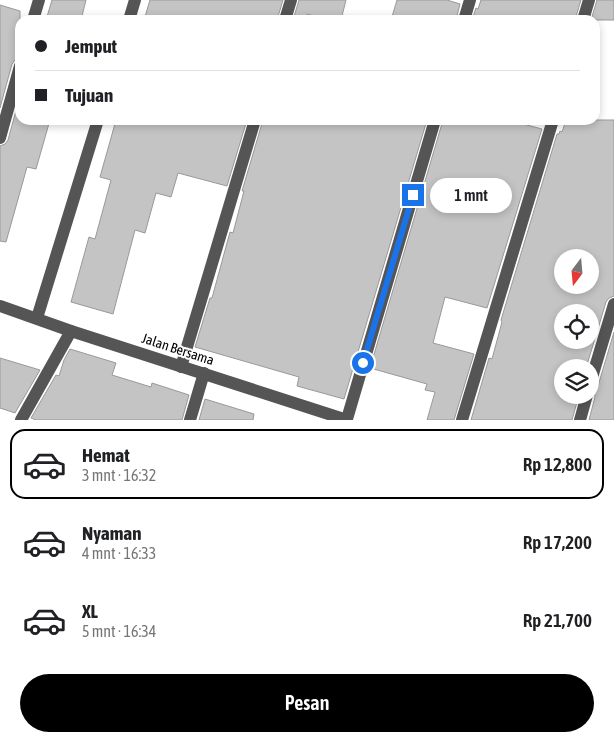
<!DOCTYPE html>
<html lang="id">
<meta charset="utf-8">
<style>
:root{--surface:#fff;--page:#f2f2f2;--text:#202124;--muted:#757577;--line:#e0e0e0;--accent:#000}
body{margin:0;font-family:"Asap Condensed",sans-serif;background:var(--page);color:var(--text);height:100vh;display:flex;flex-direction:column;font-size:19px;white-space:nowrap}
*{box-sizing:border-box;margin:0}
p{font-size:16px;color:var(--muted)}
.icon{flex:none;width:28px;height:28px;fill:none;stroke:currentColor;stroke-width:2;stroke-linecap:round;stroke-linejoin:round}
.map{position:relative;height:420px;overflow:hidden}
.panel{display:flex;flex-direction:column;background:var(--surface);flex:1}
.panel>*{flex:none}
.guide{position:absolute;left:15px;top:15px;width:585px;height:110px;border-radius:15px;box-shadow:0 2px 8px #0003;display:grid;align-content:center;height:110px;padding:0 20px;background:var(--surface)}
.needle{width:32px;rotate:196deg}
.fabs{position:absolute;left:554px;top:249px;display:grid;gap:10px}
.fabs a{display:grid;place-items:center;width:45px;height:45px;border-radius:50%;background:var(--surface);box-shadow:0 2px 8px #0003;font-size:25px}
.end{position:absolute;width:22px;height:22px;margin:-11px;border:6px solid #1a73e8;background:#fff;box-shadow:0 0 0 2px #fff}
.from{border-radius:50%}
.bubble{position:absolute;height:35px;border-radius:18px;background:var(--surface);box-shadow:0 2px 8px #0003;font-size:16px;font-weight:600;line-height:35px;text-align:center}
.guide b{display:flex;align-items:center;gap:18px;height:48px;font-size:19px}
.guide b+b{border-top:1px solid var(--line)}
.guide i{width:12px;height:12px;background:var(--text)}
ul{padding:9px 0 0;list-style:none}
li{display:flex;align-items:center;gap:15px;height:70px;margin:0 10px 8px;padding:0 10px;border:2px solid transparent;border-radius:15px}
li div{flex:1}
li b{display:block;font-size:19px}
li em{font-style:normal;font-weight:600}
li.current{border-color:var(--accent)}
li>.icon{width:45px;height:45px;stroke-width:1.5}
.action{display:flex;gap:10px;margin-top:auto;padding:10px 20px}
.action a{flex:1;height:58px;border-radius:30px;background:var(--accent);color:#fff;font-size:20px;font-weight:600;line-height:58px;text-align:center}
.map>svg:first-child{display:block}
.building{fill:#c4c4c4;stroke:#999;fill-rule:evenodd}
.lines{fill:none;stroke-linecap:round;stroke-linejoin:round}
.minor{stroke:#555;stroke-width:12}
.route{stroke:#1a73e8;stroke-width:6}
.labels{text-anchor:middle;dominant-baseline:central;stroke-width:4;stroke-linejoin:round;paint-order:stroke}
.street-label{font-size:14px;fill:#000;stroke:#fff}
</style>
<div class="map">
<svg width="614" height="420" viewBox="0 0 614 420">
<rect width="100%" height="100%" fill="#fff"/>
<g class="building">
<polygon points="52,0 86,0 81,20 46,20"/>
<polygon points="150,0 283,0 277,20 144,20"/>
<polygon points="299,0 346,0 341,20 328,20 307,14 306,20 293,20"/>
<polygon points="397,0 447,0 460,4 456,20 391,20"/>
<polygon points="481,0 581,0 575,20 472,20 476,8 478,9"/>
<polygon points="597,0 614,0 614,20 591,20"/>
<polygon points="0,5 20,11 20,58 15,60 12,64 0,108"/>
<polygon points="20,96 20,120 50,120 36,169 27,167 6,242 0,241 0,146 5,144 8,140"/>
<polygon points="116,120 247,120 227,186 178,173 171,197 156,193 145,233 135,230 113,314 71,302 89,237 95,239 111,180 100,177"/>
<polygon points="263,120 427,120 344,399 297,386 299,377 195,347 210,298 212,298 230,232 233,233 244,191 242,191"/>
<polygon points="443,120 508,120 542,129 487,308 445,297 433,343 474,354 454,420 427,420 435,392 425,390 427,384 370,368"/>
<path d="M566,120H614V296L609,298L606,302L586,368H562V395H579L572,420H471L489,358L492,359L502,322L501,320L557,134H559L560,131L562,132ZM562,258H590V285H562ZM562,312H590V340H562Z"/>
<polygon points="614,332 614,420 589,420 595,397 594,391 598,386"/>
<polygon points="70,349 116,363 112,375 151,387 152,383 189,395 182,420 36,420 31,418 56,375 59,376 64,360"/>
<polygon points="0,358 40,370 15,413 0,408"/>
<polygon points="205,399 254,414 253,420 199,420"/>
</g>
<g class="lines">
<g class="minor">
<polyline points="33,20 39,0"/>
<polyline points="129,20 135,0"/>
<polyline points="285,20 291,0"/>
<polyline points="464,20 470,0"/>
<polyline points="583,20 589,0"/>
<polyline points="0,138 20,66"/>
<polyline points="0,306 71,331 347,420"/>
<polyline points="37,318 98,120"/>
<polyline points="181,367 255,120"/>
<polyline points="590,384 614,304"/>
<polyline points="347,419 435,120"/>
<polyline points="21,420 71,331"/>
<polyline points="190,420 204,373"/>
<polyline points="462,420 553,120"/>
<polyline points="580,420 587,395"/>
</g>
</g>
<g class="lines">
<polyline class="route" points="363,363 413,195"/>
</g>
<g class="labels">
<g class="street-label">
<text transform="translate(178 349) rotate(18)">Jalan Bersama</text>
</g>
</g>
</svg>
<div class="fabs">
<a><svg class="needle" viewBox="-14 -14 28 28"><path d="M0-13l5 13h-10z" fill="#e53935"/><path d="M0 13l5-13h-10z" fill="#757577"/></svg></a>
<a><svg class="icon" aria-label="locate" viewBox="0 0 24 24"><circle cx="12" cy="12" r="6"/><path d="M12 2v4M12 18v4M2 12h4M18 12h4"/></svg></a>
<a><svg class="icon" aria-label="layers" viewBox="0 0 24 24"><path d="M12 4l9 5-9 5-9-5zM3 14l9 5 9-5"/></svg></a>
</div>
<i class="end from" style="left:363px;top:363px"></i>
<i class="end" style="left:413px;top:195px"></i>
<div class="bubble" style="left:430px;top:178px;width:82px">1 mnt</div>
<div class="guide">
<b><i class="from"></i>Jemput</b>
<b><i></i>Tujuan</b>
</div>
</div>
<section class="panel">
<ul>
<li class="current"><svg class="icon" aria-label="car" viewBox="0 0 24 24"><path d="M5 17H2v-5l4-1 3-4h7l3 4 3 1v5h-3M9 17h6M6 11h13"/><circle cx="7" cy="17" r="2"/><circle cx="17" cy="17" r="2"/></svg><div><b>Hemat</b><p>3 mnt · 16:32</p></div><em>Rp 12,800</em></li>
<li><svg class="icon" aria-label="car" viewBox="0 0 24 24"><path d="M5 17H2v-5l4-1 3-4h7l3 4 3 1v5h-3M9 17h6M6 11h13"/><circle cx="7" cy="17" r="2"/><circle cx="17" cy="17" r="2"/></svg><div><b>Nyaman</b><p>4 mnt · 16:33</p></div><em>Rp 17,200</em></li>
<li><svg class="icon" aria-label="car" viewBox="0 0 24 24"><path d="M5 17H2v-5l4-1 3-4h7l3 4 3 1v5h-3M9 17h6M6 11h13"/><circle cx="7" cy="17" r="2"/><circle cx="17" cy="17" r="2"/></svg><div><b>XL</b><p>5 mnt · 16:34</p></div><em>Rp 21,700</em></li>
</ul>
<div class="action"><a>Pesan</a></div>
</section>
